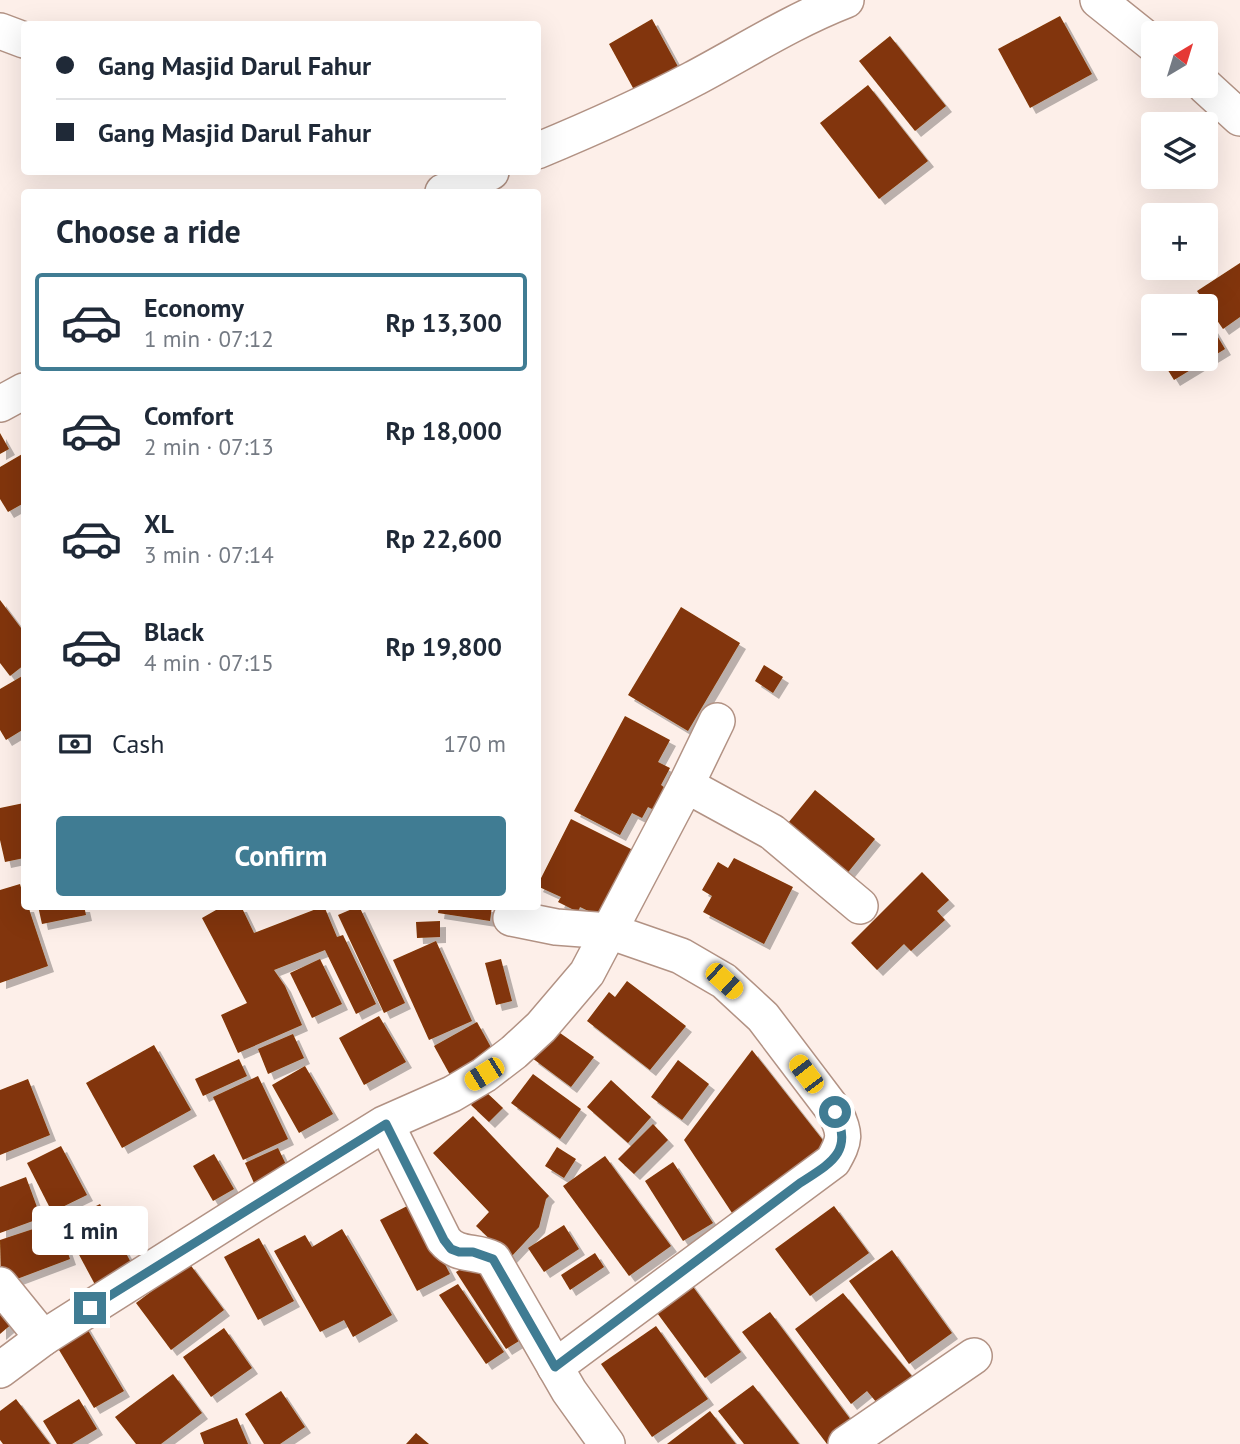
<!DOCTYPE html>
<meta charset="utf-8">
<style>
:root{--surface:#fff;--page:#f6f6f7;--text:#1f2937;--muted:#747a83;--line:#e0e1e3;--accent:#407c93}
body{margin:0;font-family:"PT Sans",sans-serif;background:var(--page);color:var(--text);height:100vh;display:flex;flex-direction:column;font-size:26px;white-space:nowrap}
*{box-sizing:border-box;margin:0}
p{font-size:23px;color:var(--muted)}
.icon{flex:none;width:38px;height:38px;fill:none;stroke:currentColor;stroke-width:2;stroke-linecap:round;stroke-linejoin:round}
.map{position:relative;flex:1;overflow:hidden}
.side{position:absolute;left:21px;top:189px;width:520px;height:721px;display:flex;flex-direction:column;background:var(--surface);border-radius:7px;box-shadow:0 7px 28px #0002}
.side>*{flex:none}
.top-card{position:absolute;left:21px;top:21px;width:520px;height:154px;border-radius:7px;box-shadow:0 7px 28px #0002;display:grid;align-content:center;height:154px;padding:0 35px;background:var(--surface)}
.needle{width:46px;rotate:38deg}
.tools{position:absolute;left:1141px;top:21px;display:grid;gap:14px}
.tools a{display:grid;place-items:center;width:77px;height:77px;border-radius:7px;background:var(--surface);box-shadow:0 7px 28px #0002;font-size:35px}
.end{position:absolute;width:32px;height:32px;margin:-16px;border:9px solid #407c93;background:#fff;box-shadow:0 0 0 4px #fff}
.from{border-radius:50%}
.bubble{position:absolute;height:49px;border-radius:7px;background:var(--surface);box-shadow:0 7px 28px #0002;font-size:23px;font-weight:800;line-height:49px;text-align:center}
.car{position:absolute;width:21px;height:42px;margin:-21px -10px;border-radius:9px;box-shadow:0 0 5px 2px #0007;background:linear-gradient(#f5c518 24%,#345 0 40%,#f5c518 0 76%,#345 0 86%,#f5c518 0)}
.top-card b{display:flex;align-items:center;gap:24px;height:66px;font-size:26px}
.top-card b+b{border-top:2px solid var(--line)}
.top-card i{width:18px;height:18px;background:var(--text)}
ul{padding:0;list-style:none}
li{display:flex;align-items:center;gap:21px;height:98px;margin:0 14px 10px;padding:0 21px;border:4px solid transparent;border-radius:7px}
li div{flex:1}
li b{display:block;font-size:26px}
li em{font-style:normal;font-weight:800}
li.selected{border-color:var(--accent)}
li>.icon{width:63px;height:63px;stroke-width:1.5}
h2{padding:0 35px;font-size:32px;line-height:84px}
.pay{display:flex;align-items:center;gap:18px;height:77px;padding:0 35px;font-size:26px}
.pay p{margin-inline-start:auto}
.cta{display:flex;gap:14px;margin-top:auto;padding:14px 35px}
.cta a{flex:1;height:80px;border-radius:7px;background:var(--accent);color:#fff;font-size:28px;font-weight:800;line-height:80px;text-align:center}
.map>svg:first-child{display:block}
.building{fill:#823607;filter:url(#shadow)}
.lines{fill:none;stroke-linecap:round;stroke-linejoin:round}
.minor-casing{stroke:#b29284;stroke-width:38}
.minor{stroke:#fff;stroke-width:35}
.route{stroke:#407c93;stroke-width:9}
</style>
<div class="map">
<svg width="1240" height="1444" viewBox="0 0 1240 1444">
<defs>
<filter id="shadow"><feDropShadow dx="6" dy="6" stdDeviation="0" flood-color="#0004"/></filter>
</defs>
<rect width="100%" height="100%" fill="#fdefe9"/>
<g class="building">
<polygon points="1060,16 1092,74 1030,108 998,49"/>
<polygon points="652,19 682,74 639,99 609,44"/>
<polygon points="890,36 946,106 915,131 859,61"/>
<polygon points="868,85 928,161 879,199 820,123"/>
<polygon points="1240,263 1240,317 1223,329 1197,291"/>
<polygon points="1193,296 1199,306 1175,306"/>
<polygon points="1206,317 1225,349 1174,380 1161,359 1206,359"/>
<polygon points="1153,319 1153,346 1141,326"/>
<polygon points="0,433 9,449 0,454"/>
<polygon points="24,453 24,503 8,512 0,499 0,467"/>
<polygon points="0,600 24,632 24,665 10,676 0,663"/>
<polygon points="681,607 740,643 688,731 628,695"/>
<polygon points="764,665 783,677 773,693 755,681"/>
<polygon points="24,675 24,729 6,740 0,730 0,689"/>
<polygon points="625,716 670,740 658,762 670,768 661,785 668,790 656,811 648,807 642,818 632,813 620,835 574,811"/>
<polygon points="815,790 875,839 845,876 784,828"/>
<polygon points="24,803 24,858 5,862 0,840 0,808"/>
<polygon points="571,819 637,852 603,918 580,907 578,912 558,902 561,897 537,886"/>
<polygon points="734,858 793,887 764,944 703,912 712,896 702,890 718,862 728,868"/>
<polygon points="922,872 949,900 937,911 945,920 911,951 904,944 877,970 851,943"/>
<polygon points="20,884 24,898 24,906 28,906 48,966 0,983 0,890"/>
<polygon points="38,906 84,906 86,915 42,924"/>
<polygon points="223,906 241,906 254,933 324,906 337,937 343,935 376,1004 356,1014 325,950 274,970 285,986 302,1025 238,1053 221,1015 247,1003 202,918"/>
<polygon points="359,906 405,1003 384,1013 338,915"/>
<polygon points="439,906 492,906 490,921 438,913"/>
<polygon points="440,921 440,937 417,938 416,922"/>
<polygon points="436,941 472,1021 429,1040 393,960"/>
<polygon points="320,959 342,1004 312,1018 290,973"/>
<polygon points="501,959 512,1001 496,1005 485,963"/>
<polygon points="627,981 686,1026 650,1070 587,1021 609,992 615,997"/>
<polygon points="379,1016 406,1062 364,1085 339,1038"/>
<polygon points="477,1022 493,1051 450,1075 434,1046"/>
<polygon points="553,1028 594,1057 571,1087 532,1058"/>
<polygon points="293,1034 304,1058 268,1074 258,1049"/>
<polygon points="154,1045 191,1110 122,1148 86,1083"/>
<polygon points="752,1050 833,1153 734,1216 684,1140"/>
<polygon points="239,1059 247,1076 203,1096 195,1079"/>
<polygon points="678,1060 709,1084 682,1120 651,1097"/>
<polygon points="305,1066 333,1114 299,1133 272,1085"/>
<polygon points="533,1074 581,1109 560,1139 511,1103"/>
<polygon points="258,1076 288,1139 243,1160 213,1097"/>
<polygon points="28,1079 50,1135 0,1155 0,1090"/>
<polygon points="611,1080 651,1117 628,1143 587,1107"/>
<polygon points="484,1090 503,1108 489,1122 471,1105"/>
<polygon points="473,1116 549,1196 546,1199 539,1227 510,1258 476,1226 489,1212 433,1153"/>
<polygon points="653,1124 668,1140 634,1174 618,1159"/>
<polygon points="61,1146 87,1195 52,1212 27,1163"/>
<polygon points="557,1147 576,1159 564,1178 545,1166"/>
<polygon points="278,1148 292,1177 258,1192 245,1163"/>
<polygon points="214,1154 234,1189 213,1201 193,1166"/>
<polygon points="605,1156 671,1246 629,1276 563,1186"/>
<polygon points="673,1162 713,1223 683,1241 645,1181"/>
<polygon points="26,1177 41,1218 0,1233 0,1187"/>
<polygon points="413,1203 450,1274 417,1291 380,1220"/>
<polygon points="100,1204 137,1274 100,1294 62,1223"/>
<polygon points="834,1206 869,1253 810,1296 775,1249"/>
<polygon points="57,1221 70,1259 1,1285 0,1240"/>
<polygon points="564,1225 579,1249 544,1272 528,1248"/>
<polygon points="342,1229 392,1315 353,1337 344,1320 320,1332 274,1251 305,1235 312,1247"/>
<polygon points="259,1238 294,1301 258,1320 224,1257"/>
<polygon points="892,1250 952,1333 909,1364 849,1281"/>
<polygon points="595,1253 604,1267 570,1290 561,1275"/>
<polygon points="482,1256 532,1333 506,1349 456,1272"/>
<polygon points="189,1263 224,1310 171,1350 136,1303"/>
<polygon points="688,1280 741,1352 705,1378 652,1306"/>
<polygon points="458,1284 504,1352 486,1364 439,1295"/>
<polygon points="843,1293 916,1381 882,1409 867,1391 851,1404 795,1329"/>
<polygon points="0,1302 14,1322 0,1334"/>
<polygon points="770,1312 854,1424 827,1444 742,1332"/>
<polygon points="83,1322 124,1391 94,1408 53,1340"/>
<polygon points="656,1326 708,1399 652,1437 601,1364"/>
<polygon points="224,1328 252,1368 211,1397 183,1357"/>
<polygon points="173,1374 202,1413 161,1444 136,1444 115,1417"/>
<polygon points="753,1385 799,1444 744,1444 718,1411"/>
<polygon points="281,1391 305,1427 280,1444 264,1444 245,1414"/>
<polygon points="16,1399 50,1444 3,1444 0,1440 0,1411"/>
<polygon points="79,1399 97,1429 72,1444 57,1444 43,1421"/>
<polygon points="710,1411 736,1444 667,1444"/>
<polygon points="237,1418 248,1444 204,1444 200,1433"/>
<polygon points="416,1433 429,1444 406,1444"/>
</g>
<g class="lines">
<g class="minor-casing">
<g id="minor">
<polyline points="1098,0 1153,44"/>
<polyline points="0,31 24,40"/>
<polyline points="1205,86 1240,118"/>
<path d="M537,151C590,129 642,106 693,79C744,52 792,21 846,0"/>
<polyline points="443,192 491,172"/>
<polyline points="0,404 24,391"/>
<polyline points="686,785 717,721"/>
<path d="M511,918L556,927L609,931L681,956L724,981L763,1017L835,1112C846,1134 845,1140 833,1161L555,1367"/>
<path d="M386,1124L444,1240C458,1257 474,1250 493,1259L569,1391L607,1444"/>
<polyline points="0,1285 43,1338"/>
<polyline points="0,1370 43,1338 253,1205 384,1124 452,1094 484,1075 514,1052 541,1027 587,973 686,785 772,832 860,906"/>
<polyline points="846,1444 974,1356"/>
</g>
</g>
<use href="#minor" class="minor"/>
</g>
<g class="lines">
<path class="route" d="M90,1308L386,1124L444,1240L451,1249L459,1252H473L493,1259L555,1367L800,1183C831,1163 854,1152 835,1112"/>
</g>
</svg>
<div class="tools">
<a><svg class="needle" viewBox="-14 -14 28 28"><path d="M0-13l5 13h-10z" fill="#e53935"/><path d="M0 13l5-13h-10z" fill="#747a83"/></svg></a>
<a><svg class="icon" aria-label="layers" viewBox="0 0 24 24"><path d="M12 4l9 5-9 5-9-5zM3 14l9 5 9-5"/></svg></a>
<a>+</a>
<a>−</a>
</div>
<i class="end from" style="left:835px;top:1112px"></i>
<i class="end" style="left:90px;top:1308px"></i>
<div class="bubble" style="left:32px;top:1206px;width:116px">1 min</div>
<i class="car" style="left:724px;top:981px;rotate:132deg"></i>
<i class="car" style="left:484px;top:1074px;rotate:238deg"></i>
<i class="car" style="left:806px;top:1074px;rotate:323deg"></i>
<div class="top-card">
<b><i class="from"></i>Gang Masjid Darul Fahur</b>
<b><i></i>Gang Masjid Darul Fahur</b>
</div>
<section class="side">
<h2>Choose a ride</h2>
<ul>
<li class="selected"><svg class="icon" aria-label="car" viewBox="0 0 24 24"><path d="M5 17H2v-5l4-1 3-4h7l3 4 3 1v5h-3M9 17h6M6 11h13"/><circle cx="7" cy="17" r="2"/><circle cx="17" cy="17" r="2"/></svg><div><b>Economy</b><p>1 min · 07:12</p></div><em>Rp 13,300</em></li>
<li><svg class="icon" aria-label="car" viewBox="0 0 24 24"><path d="M5 17H2v-5l4-1 3-4h7l3 4 3 1v5h-3M9 17h6M6 11h13"/><circle cx="7" cy="17" r="2"/><circle cx="17" cy="17" r="2"/></svg><div><b>Comfort</b><p>2 min · 07:13</p></div><em>Rp 18,000</em></li>
<li><svg class="icon" aria-label="car" viewBox="0 0 24 24"><path d="M5 17H2v-5l4-1 3-4h7l3 4 3 1v5h-3M9 17h6M6 11h13"/><circle cx="7" cy="17" r="2"/><circle cx="17" cy="17" r="2"/></svg><div><b>XL</b><p>3 min · 07:14</p></div><em>Rp 22,600</em></li>
<li><svg class="icon" aria-label="car" viewBox="0 0 24 24"><path d="M5 17H2v-5l4-1 3-4h7l3 4 3 1v5h-3M9 17h6M6 11h13"/><circle cx="7" cy="17" r="2"/><circle cx="17" cy="17" r="2"/></svg><div><b>Black</b><p>4 min · 07:15</p></div><em>Rp 19,800</em></li>
</ul>
<div class="pay"><svg class="icon" aria-label="cash" viewBox="0 0 24 24"><path d="M3 7h18v10H3z"/><circle cx="12" cy="12" r="2"/></svg>Cash<p>170 m</p></div>
<div class="cta"><a>Confirm</a></div>
</section>
</div>
